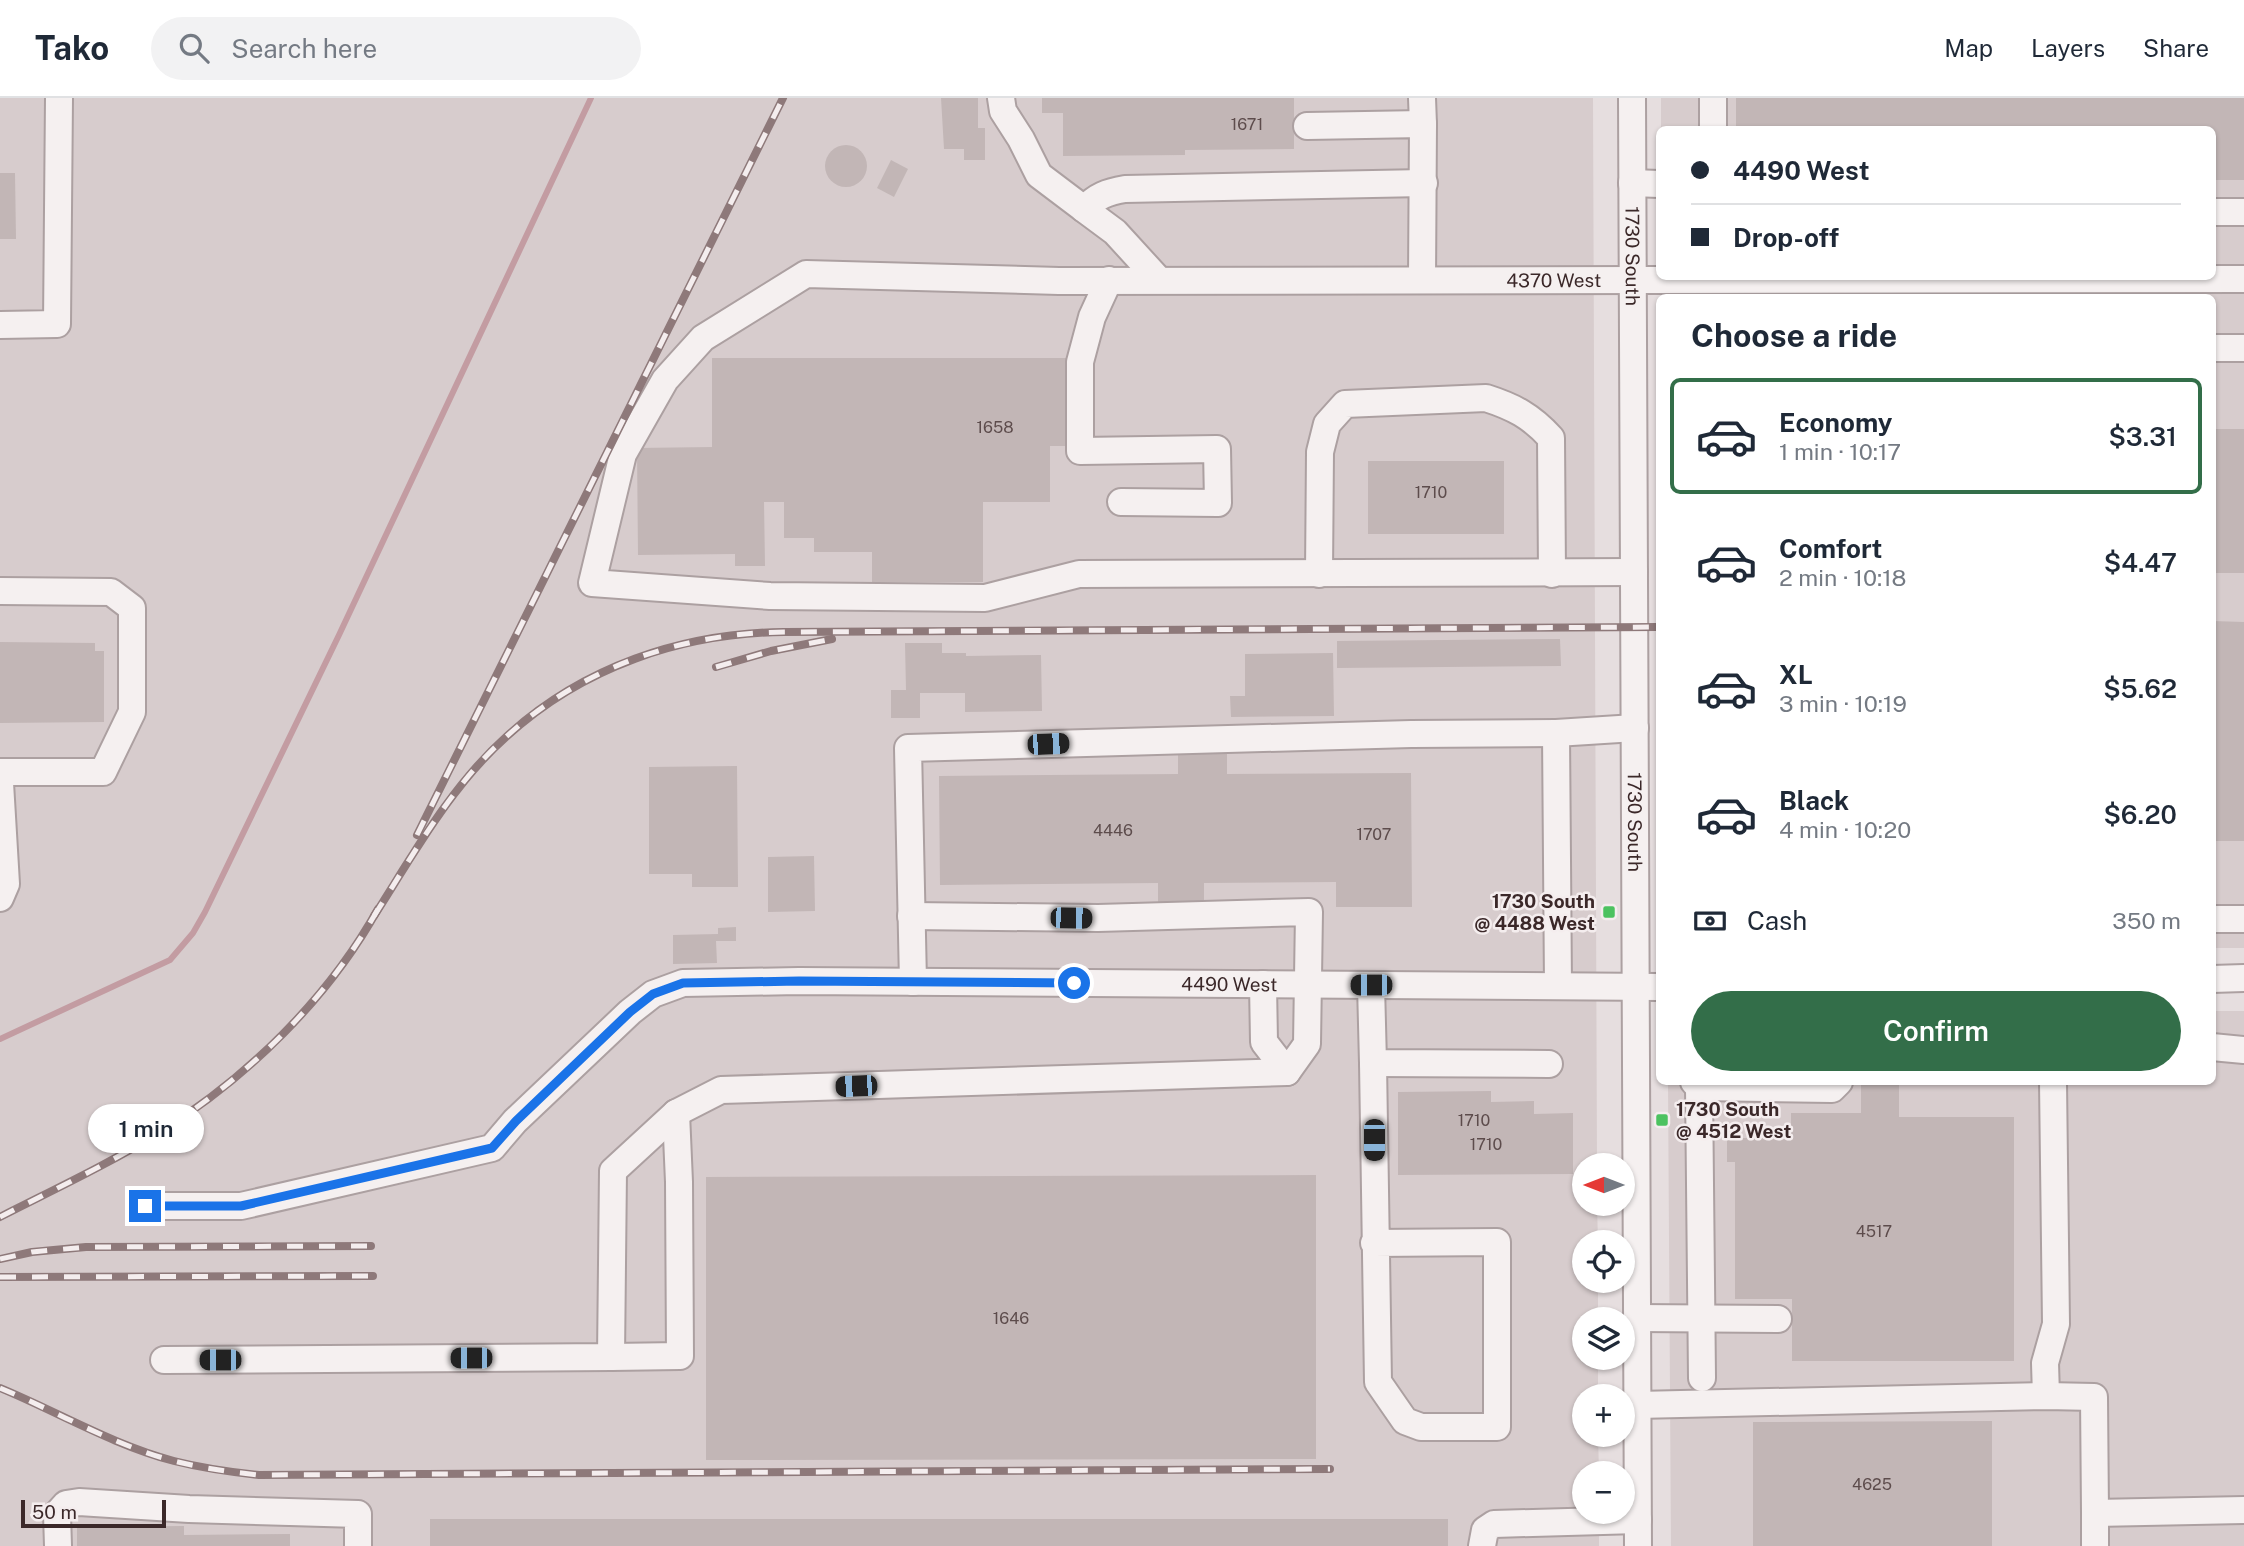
<!DOCTYPE html>
<meta charset="utf-8">
<style>
:root{--surface:#fff;--page:#f2f2f3;--text:#1f2937;--muted:#747a83;--line:#e0e1e3;--accent:#336e49}
body{margin:0;font-family:"Public Sans",sans-serif;background:var(--page);color:var(--text);height:100vh;display:flex;flex-direction:column;font-size:26px;white-space:nowrap}
*{box-sizing:border-box;margin:0}
p{font-size:23px;color:var(--muted)}
.icon{flex:none;width:38px;height:38px;fill:none;stroke:currentColor;stroke-width:2;stroke-linecap:round;stroke-linejoin:round}
.map{position:relative;flex:1;overflow:hidden}
.side{position:absolute;left:1656px;top:196px;width:560px;height:791px;display:flex;flex-direction:column;background:var(--surface);border-radius:10px;box-shadow:0 2px 5px #0004}
.side>*{flex:none}
.top-card{position:absolute;left:1656px;top:28px;width:560px;height:154px;border-radius:10px;box-shadow:0 2px 5px #0004;display:grid;align-content:center;height:154px;padding:0 35px;background:var(--surface)}
.needle{width:46px;rotate:270deg}
.tools{position:absolute;left:1572px;top:1055px;display:grid;gap:14px}
.tools a{display:grid;place-items:center;width:63px;height:63px;border-radius:50%;background:var(--surface);box-shadow:0 2px 5px #0004;font-size:35px}
.scale{position:absolute;left:21px;bottom:18px;width:145px;box-sizing:border-box;padding-left:7px;border:4px solid #3b2829;border-top:0;font-size:19px;line-height:24px;white-space:nowrap;color:#3b2829;-webkit-text-stroke:5px #f4edee;paint-order:stroke}
.end{position:absolute;width:32px;height:32px;margin:-16px;border:9px solid #1a73e8;background:#fff;box-shadow:0 0 0 4px #fff}
.from{border-radius:50%}
.bubble{position:absolute;height:49px;border-radius:24px;background:var(--surface);box-shadow:0 2px 5px #0004;font-size:23px;font-weight:600;line-height:49px;text-align:center}
.car{position:absolute;width:21px;height:42px;margin:-21px -10px;border-radius:9px;box-shadow:0 0 5px 2px #0007;background:linear-gradient(#222 24%,#8ab4d8 0 40%,#222 0 76%,#8ab4d8 0 86%,#222 0)}
.top-card b{display:flex;align-items:center;gap:24px;height:66px;font-size:26px}
.top-card b+b{border-top:2px solid var(--line)}
.top-card i{width:18px;height:18px;background:var(--text)}
ul{padding:0;list-style:none}
li{display:flex;align-items:center;gap:21px;height:116px;margin:0 14px 10px;padding:0 21px;border:4px solid transparent;border-radius:10px}
li div{flex:1}
li b{display:block;font-size:26px}
li em{font-style:normal;font-weight:600}
li.active{border-color:var(--accent)}
li>.icon{width:63px;height:63px;stroke-width:1.5}
h2{padding:0 35px;font-size:32px;line-height:84px}
.pay{display:flex;align-items:center;gap:18px;height:77px;padding:0 35px;font-size:26px}
.pay p{margin-inline-start:auto}
.cta{display:flex;gap:14px;margin-top:auto;padding:14px 35px}
.cta a{flex:1;height:80px;border-radius:42px;background:var(--accent);color:#fff;font-size:28px;font-weight:600;line-height:80px;text-align:center}
header{display:flex;align-items:center;gap:42px;box-sizing:border-box;height:98px;padding:0 35px;background:var(--surface);border-bottom:2px solid var(--line)}
header strong{font-size:33px}
nav{display:flex;gap:38px;margin-inline-start:auto;font-size:24px}
.search{width:490px;height:63px;background:var(--page);display:flex;align-items:center;gap:18px;box-sizing:border-box;padding:0 24px;border-radius:38px;color:var(--muted);font-size:26px}
.map>svg:first-child{display:block}
.built{fill:#d7cccd}
.lines{fill:none;stroke-linecap:round;stroke-linejoin:round}
.stream{stroke:#c39ca2;stroke-width:6}
.building{fill:#c2b6b6}
.minor-casing{stroke:#aca0a1;stroke-width:30}
.minor{stroke:#f5f0f0;stroke-width:26}
.rail-casing{stroke:#8e797a;stroke-width:8}
.rail{stroke:#f4edee;stroke-width:5;stroke-dasharray:16;stroke-linecap:butt}
.route{stroke:#1a73e8;stroke-width:9}
.poi-dot{fill:#4cc260;stroke:#f4edee;stroke-width:2.5}
.labels{text-anchor:middle;dominant-baseline:central;stroke-width:5;stroke-linejoin:round;paint-order:stroke}
.number-label{font-size:16px;fill:#5d4c4c}
.street-label{font-size:19px;fill:#3b2829;stroke:#f4edee}
.poi-label{font-size:19px;font-weight:bold;fill:#3b2829;stroke:#f4edee;text-anchor:end}
</style>
<header>
<strong>Tako</strong>
<div class="search"><svg class="icon" aria-label="search" viewBox="0 0 24 24"><circle cx="10" cy="10" r="6"/><path d="M15 15l6 6"/></svg>Search here</div>
<nav><a>Map</a><a>Layers</a><a>Share</a></nav>
</header>
<div class="map">
<svg width="2244" height="1448" viewBox="0 0 2244 1448">
<rect width="100%" height="100%" fill="#e6dedf"/>
<g class="built">
<polygon points="0,0 1593,0 1597,1067 1584,1068 1584,1106 1597,1106 1598,1144 1584,1144 1584,1183 1598,1183 1598,1221 1584,1222 1584,1260 1598,1260 1598,1298 1584,1298 1584,1337 1598,1337 1599,1375 1584,1376 1584,1414 1599,1414 1599,1448 0,1448"/>
<polygon points="1661,0 2244,0 2244,850 2212,850 2212,200 1662,199 1662,178 2212,178 2212,32 1661,31"/>
<polygon points="2212,913 2244,913 2244,1448 1671,1448 1668,984 2212,984"/>
</g>
<g class="lines">
<polyline class="stream" points="0,941 170,862 193,835 205,814 339,537 591,0"/>
</g>
<g class="building">
<polygon points="941,0 978,0 978,30 985,30 985,62 964,62 964,51 944,51"/>
<polygon points="1042,0 1294,0 1294,51 1185,52 1185,57 1063,58 1063,15 1042,15"/>
<polygon points="1736,0 2244,0 2244,82 2212,82 2212,32 1736,32"/>
<circle cx="846" cy="68" r="21"/>
<polygon points="891,62 908,71 894,99 877,90"/>
<polygon points="0,75 15,75 16,141 0,141"/>
<polygon points="712,260 1066,260 1067,348 1050,348 1050,404 983,404 983,484 872,484 872,454 814,454 814,440 784,440 784,404 764,404 765,468 735,468 735,456 638,457 637,350 712,349"/>
<rect x="2212" y="331" width="32" height="144"/>
<rect x="1368" y="363" width="136" height="73"/>
<polygon points="2212,523 2244,524 2244,743 2212,743"/>
<polygon points="1560,541 1561,568 1337,570 1337,543"/>
<polygon points="0,544 95,545 95,553 104,553 104,624 0,625"/>
<polygon points="905,545 942,545 942,555 966,555 966,558 1041,557 1042,613 965,614 965,595 920,595 920,620 891,620 891,592 906,592"/>
<polygon points="1333,555 1334,618 1231,619 1230,598 1245,598 1245,556"/>
<polygon points="1227,654 1227,676 1411,675 1412,809 1336,809 1336,784 1204,785 1204,808 1158,808 1158,785 940,787 939,678 1178,676 1178,655"/>
<polygon points="737,668 738,789 692,789 692,776 649,776 649,669"/>
<polygon points="814,758 815,813 768,814 768,759"/>
<polygon points="736,829 736,843 716,843 717,865 673,866 673,837 718,836 718,830"/>
<polygon points="1861,984 1899,984 1899,1019 2014,1019 2014,1263 1792,1263 1792,1201 1735,1201 1735,1064 1727,1064 1727,1040 1791,1040 1791,1015 1861,1015"/>
<polygon points="1491,993 1491,1004 1534,1003 1534,1016 1573,1015 1573,1076 1398,1077 1398,994"/>
<polygon points="1316,1077 1316,1361 706,1362 706,1079"/>
<polygon points="1992,1323 1992,1448 1753,1448 1753,1324"/>
<rect x="430" y="1421" width="1018" height="27"/>
<polygon points="184,1428 184,1437 290,1436 290,1448 77,1448 77,1429"/>
</g>
<g class="lines">
<g class="minor-casing">
<g id="minor">
<polyline points="1001,0 1003,13 1021,41 1039,77 1084,111"/>
<polyline points="1422,0 1423,26"/>
<path id="s1" d="M1632,0L1638,1448"/>
<polyline points="1713,0 1713,32"/>
<polyline points="1307,28 1423,26 1422,182"/>
<polyline points="1632,85 1659,86"/>
<polyline points="2212,114 2244,114"/>
<path d="M1158,181L1115,134L1084,111C1097,98 1107,94 1125,91L1424,85"/>
<polyline points="1109,182 1092,219 1080,264 1080,353 1217,351 1218,405 1121,404"/>
<polyline points="0,227 57,226 59,0"/>
<polyline points="2212,250 2244,250"/>
<path id="s2" d="M1634,474L1079,476L985,500L770,498L592,485L623,356L665,282L703,240L806,176L1059,183L2244,181"/>
<path d="M1319,476L1320,354L1327,326L1345,306L1486,300C1514,309 1531,318 1551,340L1552,476"/>
<polyline points="0,493 111,494 132,510 132,614 103,674 0,674"/>
<polyline points="0,685 6,786 0,800"/>
<polyline points="911,818 1098,820 1309,814 1307,946 1287,974 1264,944 1263,886"/>
<polyline points="2212,821 2244,821"/>
<polyline points="2212,881 2244,880"/>
<polyline points="913,884 908,650 1411,636 1556,635"/>
<polyline points="1371,887 1373,965 1549,966"/>
<polyline points="1558,888 1556,635 1635,630"/>
<polyline points="2212,949 2244,952"/>
<polyline points="1373,965 1378,1284 1405,1323 1421,1329 1497,1329 1497,1144 1374,1145"/>
<polyline points="1694,984 1699,989 1832,991 1839,984"/>
<polyline points="1699,989 1702,1280"/>
<path id="s3" d="M145,1108H241L492,1050L515,1023L630,914L653,896L683,885L799,883L1659,889"/>
<polyline points="1637,1220 1778,1221"/>
<polyline points="611,1259 680,1258 679,1084 676,1015"/>
<polyline points="164,1262 611,1259 613,1073 676,1015 721,992 1287,974"/>
<polyline points="2046,1298 2045,1265 2056,1226 2053,984"/>
<polyline points="1637,1307 2046,1298 2094,1299 2095,1415 2244,1412"/>
<polyline points="2095,1415 2095,1448"/>
<polyline points="58,1448 57,1416 66,1406 79,1404 189,1411 358,1416 358,1448"/>
<polyline points="1482,1448 1485,1432 1494,1426 1638,1422"/>
</g>
</g>
<use href="#minor" class="minor"/>
<g class="rail-casing">
<g id="rail">
<polyline points="716,569 771,553 832,541"/>
<polyline points="417,737 783,0"/>
<path d="M374,818C413,757 451,688 506,639C582,569 682,535 784,534L1659,529"/>
<path d="M0,1119C53,1092 109,1066 160,1034C247,980 328,901 378,811"/>
<polyline points="0,1161 32,1154 86,1149 371,1148"/>
<polyline points="0,1179 373,1178"/>
<path d="M0,1290C58,1314 113,1347 174,1363C202,1370 230,1374 259,1377L1330,1371"/>
</g>
</g>
<use href="#rail" class="rail"/>
</g>
<g class="lines">
<polyline class="route" points="145,1108 241,1108 492,1050 516,1023 630,914 653,896 683,885 799,883 1074,885"/>
</g>
<g class="poi-dot">
<rect x="1602" y="807" width="14" height="14" rx="3.5"/>
<rect x="1655" y="1015" width="14" height="14" rx="3.5"/>
</g>
<g class="labels">
<g class="number-label">
<text x="1247" y="26">1671</text>
<text x="995" y="329">1658</text>
<text x="1431" y="394">1710</text>
<text x="1113" y="732">4446</text>
<text x="1374" y="736">1707</text>
<text x="1474" y="1022">1710</text>
<text x="1486" y="1046">1710</text>
<text x="1874" y="1133">4517</text>
<text x="1011" y="1220">1646</text>
<text x="1872" y="1386">4625</text>
</g>
<g class="street-label">
<text stroke="none"><textPath href="#s1" startOffset="158">1730 South</textPath></text>
<text stroke="none"><textPath href="#s2" startOffset="2189">4370 West</textPath></text>
<text stroke="none"><textPath href="#s1" startOffset="724">1730 South</textPath></text>
<text stroke="none"><textPath href="#s3" startOffset="1155">4490 West</textPath></text>
</g>
<g class="poi-label">
<text x="1595" y="803">1730 South<tspan x="1595" dy="22">@ 4488 West</tspan></text>
<text x="1676" y="1011" text-anchor="start">1730 South<tspan x="1676" dy="22">@ 4512 West</tspan></text>
</g>
</g>
</svg>
<div class="tools">
<a><svg class="needle" viewBox="-14 -14 28 28"><path d="M0-13l5 13h-10z" fill="#e53935"/><path d="M0 13l5-13h-10z" fill="#747a83"/></svg></a>
<a><svg class="icon" aria-label="locate" viewBox="0 0 24 24"><circle cx="12" cy="12" r="6"/><path d="M12 2v4M12 18v4M2 12h4M18 12h4"/></svg></a>
<a><svg class="icon" aria-label="layers" viewBox="0 0 24 24"><path d="M12 4l9 5-9 5-9-5zM3 14l9 5 9-5"/></svg></a>
<a>+</a>
<a>−</a>
</div>
<div class="scale">50 m</div>
<i class="end from" style="left:1074px;top:885px"></i>
<i class="end" style="left:145px;top:1108px"></i>
<div class="bubble" style="left:88px;top:1006px;width:116px">1 min</div>
<i class="car" style="left:1048px;top:646px;rotate:88deg"></i>
<i class="car" style="left:1071px;top:820px;rotate:91deg"></i>
<i class="car" style="left:1371px;top:887px;rotate:270deg"></i>
<i class="car" style="left:856px;top:988px;rotate:268deg"></i>
<i class="car" style="left:1374px;top:1042px;rotate:180deg"></i>
<i class="car" style="left:471px;top:1260px;rotate:270deg"></i>
<i class="car" style="left:220px;top:1262px;rotate:270deg"></i>
<div class="top-card">
<b><i class="from"></i>4490 West</b>
<b><i></i>Drop-off</b>
</div>
<section class="side">
<h2>Choose a ride</h2>
<ul>
<li class="active"><svg class="icon" aria-label="car" viewBox="0 0 24 24"><path d="M5 17H2v-5l4-1 3-4h7l3 4 3 1v5h-3M9 17h6M6 11h13"/><circle cx="7" cy="17" r="2"/><circle cx="17" cy="17" r="2"/></svg><div><b>Economy</b><p>1 min · 10:17</p></div><em>$3.31</em></li>
<li><svg class="icon" aria-label="car" viewBox="0 0 24 24"><path d="M5 17H2v-5l4-1 3-4h7l3 4 3 1v5h-3M9 17h6M6 11h13"/><circle cx="7" cy="17" r="2"/><circle cx="17" cy="17" r="2"/></svg><div><b>Comfort</b><p>2 min · 10:18</p></div><em>$4.47</em></li>
<li><svg class="icon" aria-label="car" viewBox="0 0 24 24"><path d="M5 17H2v-5l4-1 3-4h7l3 4 3 1v5h-3M9 17h6M6 11h13"/><circle cx="7" cy="17" r="2"/><circle cx="17" cy="17" r="2"/></svg><div><b>XL</b><p>3 min · 10:19</p></div><em>$5.62</em></li>
<li><svg class="icon" aria-label="car" viewBox="0 0 24 24"><path d="M5 17H2v-5l4-1 3-4h7l3 4 3 1v5h-3M9 17h6M6 11h13"/><circle cx="7" cy="17" r="2"/><circle cx="17" cy="17" r="2"/></svg><div><b>Black</b><p>4 min · 10:20</p></div><em>$6.20</em></li>
</ul>
<div class="pay"><svg class="icon" aria-label="cash" viewBox="0 0 24 24"><path d="M3 7h18v10H3z"/><circle cx="12" cy="12" r="2"/></svg>Cash<p>350 m</p></div>
<div class="cta"><a>Confirm</a></div>
</section>
</div>
